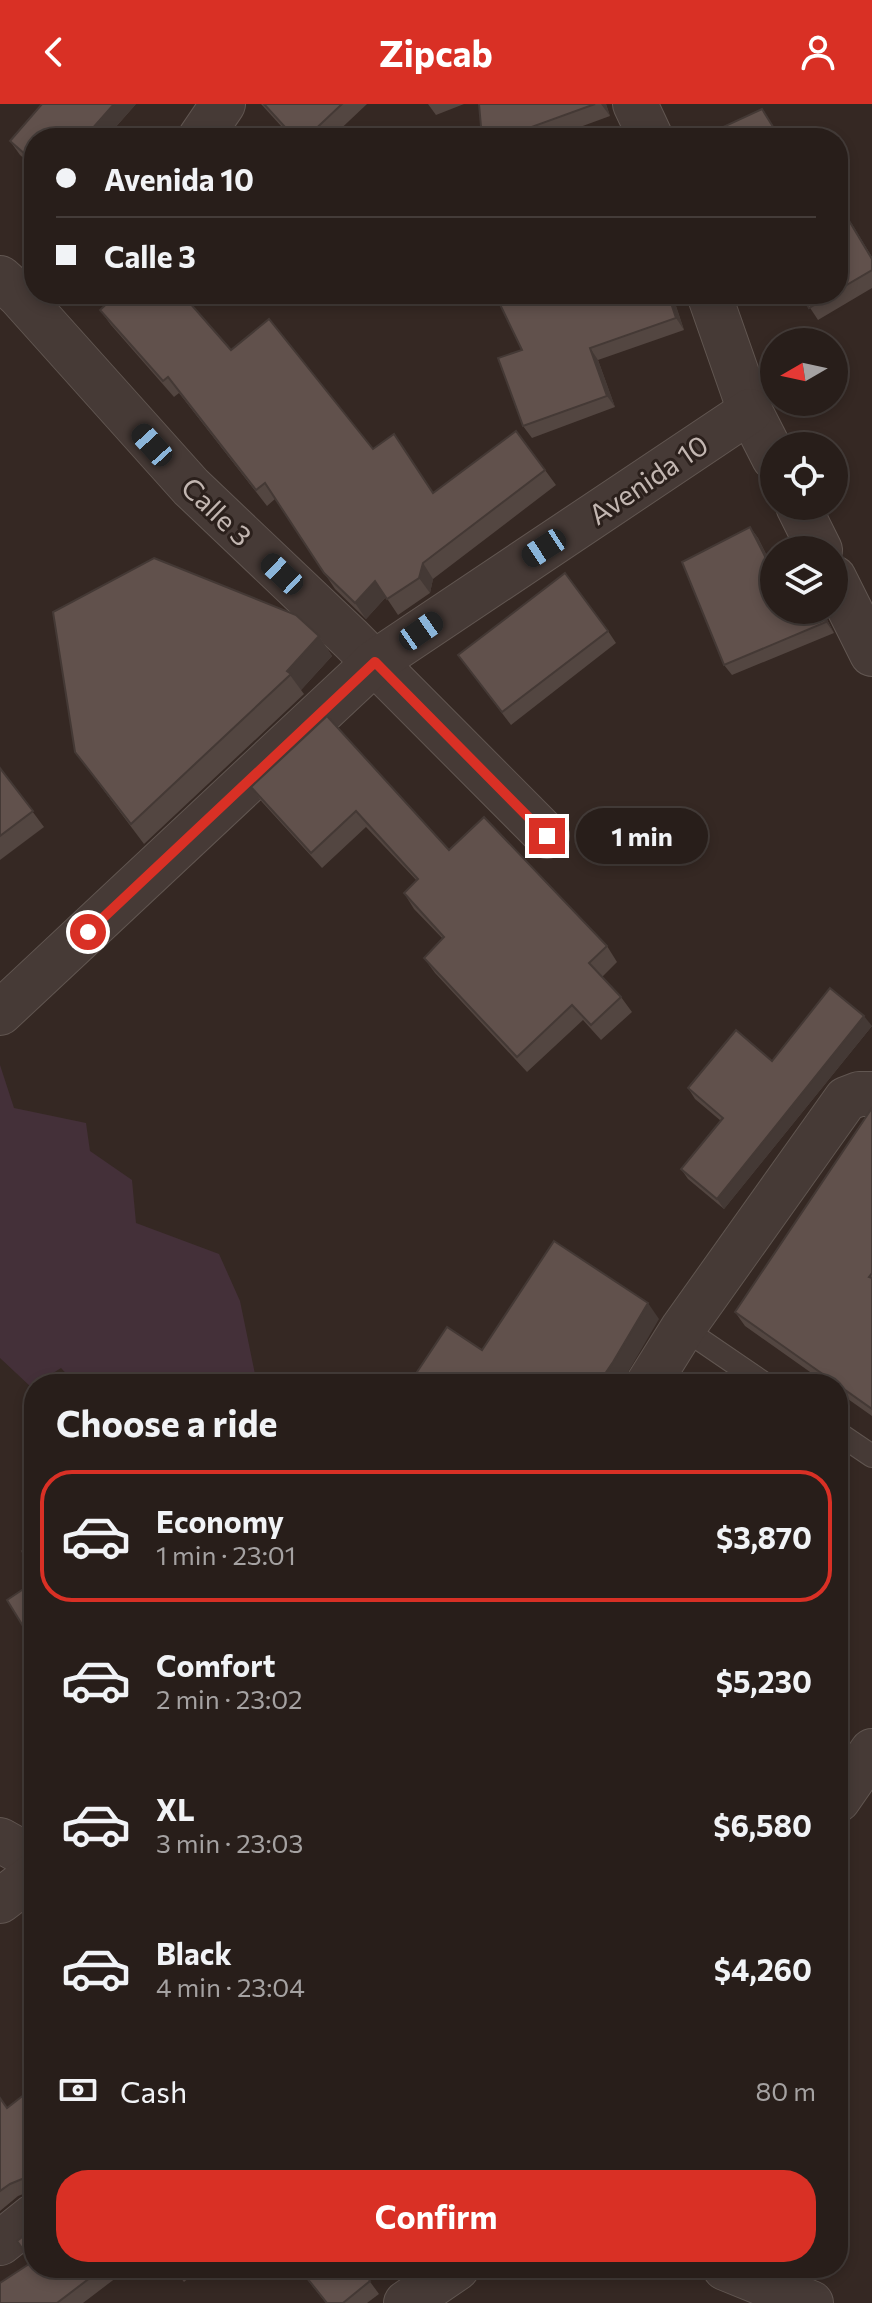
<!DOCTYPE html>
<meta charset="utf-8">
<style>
:root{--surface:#281e1a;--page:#342b27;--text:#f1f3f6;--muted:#a5a2a2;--line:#443c39;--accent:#d93025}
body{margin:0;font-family:Commissioner,sans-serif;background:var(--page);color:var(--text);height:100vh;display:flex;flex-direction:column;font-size:30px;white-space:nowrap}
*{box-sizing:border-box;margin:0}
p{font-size:26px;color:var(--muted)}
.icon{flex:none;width:44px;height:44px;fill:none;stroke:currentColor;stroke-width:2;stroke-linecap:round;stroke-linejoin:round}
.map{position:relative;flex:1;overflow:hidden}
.drawer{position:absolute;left:24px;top:1270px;width:824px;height:904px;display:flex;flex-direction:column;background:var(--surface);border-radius:32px;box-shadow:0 4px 12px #0003,0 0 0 2px var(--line)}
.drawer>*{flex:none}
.banner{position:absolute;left:24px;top:24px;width:824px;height:176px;border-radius:32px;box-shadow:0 4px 12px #0003,0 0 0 2px var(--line);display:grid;align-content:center;height:176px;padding:0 32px;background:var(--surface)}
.needle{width:52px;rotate:261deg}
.controls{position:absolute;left:760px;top:224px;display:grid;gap:16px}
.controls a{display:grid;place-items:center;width:88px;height:88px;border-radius:50%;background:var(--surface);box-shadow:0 4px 12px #0003,0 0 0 2px var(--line);font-size:40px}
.end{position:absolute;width:36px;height:36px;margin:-18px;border:10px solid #d93025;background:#fff;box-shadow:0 0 0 4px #fff}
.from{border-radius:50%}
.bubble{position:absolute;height:56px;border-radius:28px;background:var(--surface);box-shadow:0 4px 12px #0003,0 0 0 2px var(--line);font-size:26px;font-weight:700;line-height:56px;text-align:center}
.car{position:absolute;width:24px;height:48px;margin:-24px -12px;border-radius:10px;box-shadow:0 0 6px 2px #0007;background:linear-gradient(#222 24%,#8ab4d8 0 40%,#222 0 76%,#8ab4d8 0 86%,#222 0)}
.banner b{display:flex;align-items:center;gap:28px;height:76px;font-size:30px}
.banner b+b{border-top:2px solid var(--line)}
.banner i{width:20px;height:20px;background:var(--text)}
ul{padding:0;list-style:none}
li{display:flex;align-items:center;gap:24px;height:132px;margin:0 16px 12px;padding:0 16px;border:4px solid transparent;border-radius:32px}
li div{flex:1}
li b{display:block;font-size:30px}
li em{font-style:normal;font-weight:700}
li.selected{border-color:var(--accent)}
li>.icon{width:72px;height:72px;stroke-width:1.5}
h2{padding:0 32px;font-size:36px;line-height:96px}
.pay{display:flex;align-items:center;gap:20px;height:88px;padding:0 32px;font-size:30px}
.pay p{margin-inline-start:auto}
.primary-button{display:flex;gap:16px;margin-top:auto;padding:16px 32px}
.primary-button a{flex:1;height:92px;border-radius:32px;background:var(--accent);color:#fff;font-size:32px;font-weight:700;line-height:92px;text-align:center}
header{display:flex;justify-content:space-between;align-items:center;height:104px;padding:0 32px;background:var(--accent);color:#fff;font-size:36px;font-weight:700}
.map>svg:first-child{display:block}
.green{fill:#443039}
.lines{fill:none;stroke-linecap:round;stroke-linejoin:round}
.service-casing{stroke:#615651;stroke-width:24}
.minor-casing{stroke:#615651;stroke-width:46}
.service{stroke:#463a36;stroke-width:22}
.minor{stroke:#463a36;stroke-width:44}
.wall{fill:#534641}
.shaded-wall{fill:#443935}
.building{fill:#61514c;stroke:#443935;stroke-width:2}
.route{stroke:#d93025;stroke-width:10}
.labels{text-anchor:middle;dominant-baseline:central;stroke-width:6;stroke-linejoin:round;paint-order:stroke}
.street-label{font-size:28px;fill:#c2b6b1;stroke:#2b201c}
</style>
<header><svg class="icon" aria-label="back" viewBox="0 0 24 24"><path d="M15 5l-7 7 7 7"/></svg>Zipcab<svg class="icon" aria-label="person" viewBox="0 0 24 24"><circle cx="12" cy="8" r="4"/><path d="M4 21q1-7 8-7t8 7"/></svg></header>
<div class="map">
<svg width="872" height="2199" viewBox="0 0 872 2199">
<rect width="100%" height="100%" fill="#352823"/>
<polygon class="green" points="0,961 14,1004 86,1019 90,1047 132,1076 136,1119 219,1150 240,1197 257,1280 76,1280 61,1264 31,1283 0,1254"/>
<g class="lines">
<g class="service-casing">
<g id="service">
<polyline points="683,1224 765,1280"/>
<polyline points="838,1329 872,1352"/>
</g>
</g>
<g class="minor-casing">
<g id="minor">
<polyline points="635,0 651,34"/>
<polyline points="200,34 223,0"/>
<polyline points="0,174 19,191 191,383 351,535 547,732"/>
<polyline points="709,190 750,307 774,354"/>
<polyline points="798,402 820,446"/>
<polyline points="834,474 872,550"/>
<polyline points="0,909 375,558 750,307"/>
<polyline points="648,1280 683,1224 846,995 859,990 872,990"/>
<polyline points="838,1696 872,1647"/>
<polyline points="0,1736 34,1755"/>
<polyline points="0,1797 34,1771"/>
<polyline points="0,2139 34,2112"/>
<polyline points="725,2164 811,2199"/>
<polyline points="406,2199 457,2164"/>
</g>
</g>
<use href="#service" class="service"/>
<use href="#minor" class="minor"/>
</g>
<g class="wall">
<polygon points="136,0 106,34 34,34 34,63 20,51 10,37"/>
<polygon points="261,0 367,0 331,34 292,34"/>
<polygon points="428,0 464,0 436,11"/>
<polygon points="479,0 606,0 610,12 550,34 482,34"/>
<polygon points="845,110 872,153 872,184 818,216 801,190 838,190 838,115"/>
<polygon points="672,190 684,226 598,256 615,303 532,334 523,322 522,246"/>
<polygon points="100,206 231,246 373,345 434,389 545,366 556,381 433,475 430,489 398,511 386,493 366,515 335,485 275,395 267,402 179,289 174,293 111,221"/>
<polygon points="750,423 758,434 774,466 774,506 822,506 834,529 732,571 724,561"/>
<polygon points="608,527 616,539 511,621 458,551"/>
<polygon points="319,532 332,552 301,586 304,590 144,740 75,648"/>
<polygon points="327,612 449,746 607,842 617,858 602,873 621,893 632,908 601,936 583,916 527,968 435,869 424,854 443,835 414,805 404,789 417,777 366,723 322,764 262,698 251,683"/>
<polygon points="0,664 44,723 0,756"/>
<polygon points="872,922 724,1105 688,1075 681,1065 721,1017 695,995 688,984 772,957"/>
<polygon points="872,1004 872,1312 838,1288 838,1280 827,1280 745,1222 735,1208"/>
<polygon points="34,1983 34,2088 31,2087 18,2092 0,2107 0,1994 7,2004"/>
<polygon points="32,2158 34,2164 129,2164 83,2199 0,2199"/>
<polygon points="173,2164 201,2164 184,2178"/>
<polygon points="298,2164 360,2164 379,2190 367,2199 326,2199"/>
</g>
<g class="shaded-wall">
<polygon points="114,0 136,0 106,34 84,34"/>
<polygon points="601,0 606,0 610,12"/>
<polygon points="845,110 854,123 872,153 872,155"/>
<polygon points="668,190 672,190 684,226 676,214"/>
<polygon points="590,244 598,256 615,303 607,292"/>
<polygon points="750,423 758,434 774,466 774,470"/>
<polygon points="423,459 433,475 430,489 419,474"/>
<polygon points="375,477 386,493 366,515 355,499"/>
<polygon points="820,506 822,506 834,529 826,518"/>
<polygon points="319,532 332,552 301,586 287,567"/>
<polygon points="864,912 872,922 724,1105 717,1095"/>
<polygon points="648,1199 659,1215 624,1275 621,1280 598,1280"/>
</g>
<g class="building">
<polygon points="42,0 114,0 84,34 34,34 34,58 10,37"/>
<polygon points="264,0 342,0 306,34 295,34"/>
<polygon points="479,0 595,0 501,34 482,34"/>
<polygon points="762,5 780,34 714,34 710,29"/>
<polygon points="845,110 872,155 872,166 838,186 838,115"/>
<polygon points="117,190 182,190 231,246 269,215 373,345 394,330 433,389 516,327 545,366 423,459 419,474 387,495 375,477 355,499 324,469 265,379 256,386 168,273 163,277 100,206"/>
<polygon points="495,190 668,190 676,214 590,244 607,292 523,322 498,254 522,246"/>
<polygon points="801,190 832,190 809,204"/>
<polygon points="750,423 774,470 774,506 820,506 826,518 724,561 682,458"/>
<polygon points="154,454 296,511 319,532 287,567 291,570 131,720 75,648 53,508"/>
<polygon points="565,469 608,527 502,608 458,551"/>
<polygon points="327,612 449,746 484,713 607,842 589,859 621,893 591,921 572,901 517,953 424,854 444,833 404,789 418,775 356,707 311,749 251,683"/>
<polygon points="0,664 33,707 0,732"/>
<polygon points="830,884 864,912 717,1095 681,1065 723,1014 688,984 736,926 772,957"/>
<polygon points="872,1004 872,1169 869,1173 872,1174 872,1305 735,1208"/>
<polygon points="554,1137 648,1199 613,1258 598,1280 409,1280 447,1223 482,1246"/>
<polygon points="34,1439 34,1467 22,1447"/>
<polygon points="34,1478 34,1540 7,1496"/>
<polygon points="34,1709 34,1719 29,1716"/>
<polygon points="34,1983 34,2076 22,2075 10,2080 0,2087 0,1994 7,2004"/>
<polygon points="34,2124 34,2164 103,2164 57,2199 0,2199 0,2179 32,2158 17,2137"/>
<polygon points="299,2164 360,2164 370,2177 343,2199 327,2199"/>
</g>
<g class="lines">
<polyline class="route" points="88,828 375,558 547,732"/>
</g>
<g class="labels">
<g class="street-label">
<text transform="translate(648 375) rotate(-34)">Avenida 10</text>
<text transform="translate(217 407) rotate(44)">Calle 3</text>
</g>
</g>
</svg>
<div class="controls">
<a><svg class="needle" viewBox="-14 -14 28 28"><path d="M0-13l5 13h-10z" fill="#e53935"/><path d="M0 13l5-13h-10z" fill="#a5a2a2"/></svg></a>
<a><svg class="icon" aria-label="locate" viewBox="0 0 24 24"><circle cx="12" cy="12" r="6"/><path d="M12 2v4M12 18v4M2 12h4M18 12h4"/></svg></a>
<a><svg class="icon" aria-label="layers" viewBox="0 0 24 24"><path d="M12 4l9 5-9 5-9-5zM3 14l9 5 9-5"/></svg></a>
</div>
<i class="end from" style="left:88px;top:828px"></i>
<i class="end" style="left:547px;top:732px"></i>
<div class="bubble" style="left:576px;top:704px;width:132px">1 min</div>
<i class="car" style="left:152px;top:341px;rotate:318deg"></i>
<i class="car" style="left:544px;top:444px;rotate:237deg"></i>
<i class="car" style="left:282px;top:470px;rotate:313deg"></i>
<i class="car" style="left:421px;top:527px;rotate:55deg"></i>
<div class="banner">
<b><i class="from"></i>Avenida 10</b>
<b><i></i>Calle 3</b>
</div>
<section class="drawer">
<h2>Choose a ride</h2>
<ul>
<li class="selected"><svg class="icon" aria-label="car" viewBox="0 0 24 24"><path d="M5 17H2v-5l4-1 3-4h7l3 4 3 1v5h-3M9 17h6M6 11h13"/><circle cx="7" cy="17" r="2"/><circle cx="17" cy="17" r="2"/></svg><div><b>Economy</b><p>1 min · 23:01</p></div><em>$3,870</em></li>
<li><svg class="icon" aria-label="car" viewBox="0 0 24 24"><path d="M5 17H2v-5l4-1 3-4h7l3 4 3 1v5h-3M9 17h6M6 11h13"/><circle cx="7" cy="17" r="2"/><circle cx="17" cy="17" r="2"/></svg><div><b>Comfort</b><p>2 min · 23:02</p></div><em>$5,230</em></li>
<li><svg class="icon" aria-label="car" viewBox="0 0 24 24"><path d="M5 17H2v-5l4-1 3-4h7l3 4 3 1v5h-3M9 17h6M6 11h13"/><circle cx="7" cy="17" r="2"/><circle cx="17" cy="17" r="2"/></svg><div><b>XL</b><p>3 min · 23:03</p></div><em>$6,580</em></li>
<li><svg class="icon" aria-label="car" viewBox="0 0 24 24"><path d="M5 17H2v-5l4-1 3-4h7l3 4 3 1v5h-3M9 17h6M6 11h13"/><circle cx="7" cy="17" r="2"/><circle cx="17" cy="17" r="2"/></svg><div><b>Black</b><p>4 min · 23:04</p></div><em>$4,260</em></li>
</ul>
<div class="pay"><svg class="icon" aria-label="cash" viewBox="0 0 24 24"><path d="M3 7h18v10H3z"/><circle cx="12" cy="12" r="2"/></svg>Cash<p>80 m</p></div>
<div class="primary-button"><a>Confirm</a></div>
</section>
</div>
